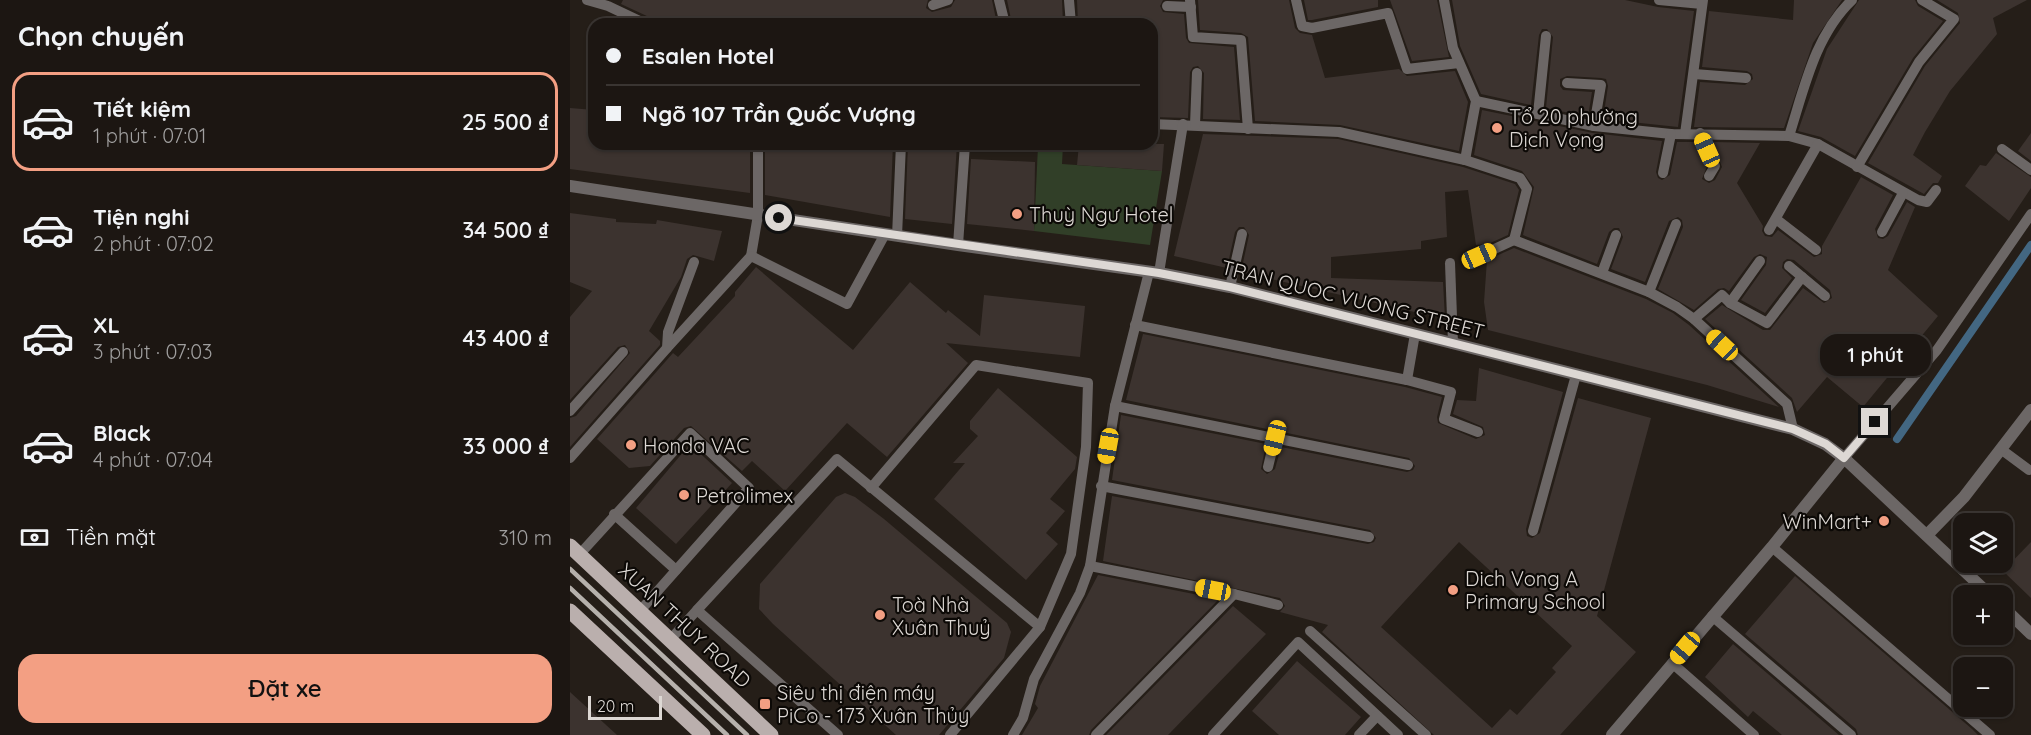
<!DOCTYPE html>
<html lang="vi">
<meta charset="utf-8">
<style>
:root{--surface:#1c1612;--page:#292320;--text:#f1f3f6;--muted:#a09f9f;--line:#3a3532;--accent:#f39f83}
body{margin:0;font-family:Quicksand,sans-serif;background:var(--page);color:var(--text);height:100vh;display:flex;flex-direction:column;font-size:22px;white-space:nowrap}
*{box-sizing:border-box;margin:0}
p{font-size:20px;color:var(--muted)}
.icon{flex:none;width:33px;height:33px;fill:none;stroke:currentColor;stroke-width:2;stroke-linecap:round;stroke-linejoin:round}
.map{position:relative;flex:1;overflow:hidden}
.panel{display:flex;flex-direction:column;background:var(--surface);width:570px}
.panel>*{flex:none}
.hud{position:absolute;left:18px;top:18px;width:570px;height:132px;border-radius:18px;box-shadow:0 2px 4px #0004,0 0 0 2px var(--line);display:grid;align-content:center;height:132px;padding:0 18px;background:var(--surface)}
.tools{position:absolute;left:1383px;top:513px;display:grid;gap:12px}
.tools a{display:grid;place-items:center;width:60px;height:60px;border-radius:12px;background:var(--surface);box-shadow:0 2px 4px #0004,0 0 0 2px var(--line);font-size:30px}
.scale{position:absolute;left:18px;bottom:15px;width:74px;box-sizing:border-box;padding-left:6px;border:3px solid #ddd8d4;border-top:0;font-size:16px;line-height:21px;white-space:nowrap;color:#ddd8d4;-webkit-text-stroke:4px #0c0906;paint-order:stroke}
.end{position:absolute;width:27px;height:27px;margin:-14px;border:8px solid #ddd8d4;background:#111;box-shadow:0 0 0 3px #111}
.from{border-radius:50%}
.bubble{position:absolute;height:42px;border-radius:18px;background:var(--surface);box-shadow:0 2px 4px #0004,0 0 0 2px var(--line);font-size:20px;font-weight:600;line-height:42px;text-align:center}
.car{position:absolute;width:18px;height:36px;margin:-18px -9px;border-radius:8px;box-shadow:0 0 4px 2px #0007;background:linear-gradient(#f5c518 24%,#345 0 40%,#f5c518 0 76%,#345 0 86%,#f5c518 0)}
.hud b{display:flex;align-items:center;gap:21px;height:57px;font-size:22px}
.hud b+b{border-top:2px solid var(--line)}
.hud i{width:15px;height:15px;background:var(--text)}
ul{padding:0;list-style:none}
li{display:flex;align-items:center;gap:18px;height:99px;margin:0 12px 9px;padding:0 6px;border:3px solid transparent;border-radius:18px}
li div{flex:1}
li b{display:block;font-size:22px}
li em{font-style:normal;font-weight:600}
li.selected{border-color:var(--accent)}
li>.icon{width:54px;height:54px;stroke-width:1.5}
h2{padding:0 18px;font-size:27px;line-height:72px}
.pay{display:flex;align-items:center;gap:15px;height:66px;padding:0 18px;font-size:22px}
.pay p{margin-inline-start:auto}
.action{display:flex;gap:12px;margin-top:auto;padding:12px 18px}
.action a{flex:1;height:69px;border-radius:18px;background:var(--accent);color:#111;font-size:24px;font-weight:600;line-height:69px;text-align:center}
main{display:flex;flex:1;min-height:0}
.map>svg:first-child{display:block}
.green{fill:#313f28}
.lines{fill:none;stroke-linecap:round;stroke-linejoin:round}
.stream{stroke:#436782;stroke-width:8}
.building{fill:#3c332f;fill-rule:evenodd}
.service{stroke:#6c6766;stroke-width:10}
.minor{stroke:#6c6766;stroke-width:12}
.tertiary{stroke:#6c6766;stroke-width:12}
.primary{stroke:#baafad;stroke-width:15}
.rail{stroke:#b6b1ac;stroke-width:4.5}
.route{stroke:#ddd8d4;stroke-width:8}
.poi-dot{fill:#f39f83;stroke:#0c0906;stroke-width:2}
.labels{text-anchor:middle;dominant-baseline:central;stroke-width:4.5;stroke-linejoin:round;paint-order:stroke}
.poi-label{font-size:20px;fill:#ddd8d4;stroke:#0c0906;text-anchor:start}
.street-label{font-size:20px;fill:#ddd8d4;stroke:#0c0906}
</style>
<main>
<section class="panel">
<h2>Chọn chuyến</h2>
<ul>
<li class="selected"><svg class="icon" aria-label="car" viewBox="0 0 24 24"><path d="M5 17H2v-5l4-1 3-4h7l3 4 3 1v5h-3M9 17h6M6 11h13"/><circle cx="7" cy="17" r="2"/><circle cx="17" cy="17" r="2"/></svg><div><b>Tiết kiệm</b><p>1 phút · 07:01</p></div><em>25 500 ₫</em></li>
<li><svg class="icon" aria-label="car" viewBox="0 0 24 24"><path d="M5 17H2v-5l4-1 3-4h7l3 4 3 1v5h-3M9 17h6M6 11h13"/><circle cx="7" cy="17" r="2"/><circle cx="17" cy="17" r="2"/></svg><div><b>Tiện nghi</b><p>2 phút · 07:02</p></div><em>34 500 ₫</em></li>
<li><svg class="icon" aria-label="car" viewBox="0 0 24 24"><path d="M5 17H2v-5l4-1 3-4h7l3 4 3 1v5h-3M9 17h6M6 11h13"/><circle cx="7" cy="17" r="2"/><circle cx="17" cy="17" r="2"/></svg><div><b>XL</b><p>3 phút · 07:03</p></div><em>43 400 ₫</em></li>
<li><svg class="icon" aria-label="car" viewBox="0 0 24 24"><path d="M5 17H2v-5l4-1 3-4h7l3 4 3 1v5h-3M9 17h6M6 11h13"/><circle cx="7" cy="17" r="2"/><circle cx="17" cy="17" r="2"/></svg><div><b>Black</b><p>4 phút · 07:04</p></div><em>33 000 ₫</em></li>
</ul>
<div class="pay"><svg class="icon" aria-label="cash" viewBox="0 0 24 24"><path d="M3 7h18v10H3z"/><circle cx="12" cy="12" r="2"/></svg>Tiền mặt<p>310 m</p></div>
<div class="action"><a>Đặt xe</a></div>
</section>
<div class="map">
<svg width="1461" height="735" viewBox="0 0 1461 735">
<rect width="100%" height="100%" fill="#251e18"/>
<polygon class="green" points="493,145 492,164 592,171 580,245 464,231 468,146"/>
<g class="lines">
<polyline class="stream" points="1327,439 1461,245"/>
</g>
<g class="building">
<polygon points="53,0 358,0 356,8 362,12 381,7 385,0 422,0 427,24 289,24 282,16 277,18 274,24 83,24 79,17 51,4"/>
<polygon points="437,0 492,0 493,24 442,24"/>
<polygon points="507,0 593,0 590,6 593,12 614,14 616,38 619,43 664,47 670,120 633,119 634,73 628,66 623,67 620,72 618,118 582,117 582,24 508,24"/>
<polygon points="628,0 719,0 725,28 730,33 742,35 755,78 829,69 837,76 885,71 898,102 889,151 770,125 685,121 678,37 671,33 630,30"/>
<polygon points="734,0 808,0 808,7 742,20 738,20"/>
<polygon points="820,0 867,0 879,57 842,61"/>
<polygon points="882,0 1055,0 1088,7 1124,11 1108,127 1033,119 1038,86 1036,79 1031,78 997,76 990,79 990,86 993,90 1022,92 1018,117 976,108 983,37 977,29 972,29 969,35 961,105 911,94 890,46"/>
<polygon points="1224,0 1272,0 1243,43 1214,128 1124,127 1130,82 1175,85 1183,79 1182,74 1177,71 1132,67 1139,11 1223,20"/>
<polygon points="1289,0 1345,0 1348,6 1373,21 1343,58 1285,156 1251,137 1228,131 1257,49"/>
<polygon points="1367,0 1457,0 1423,18 1427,34 1380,91 1355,132 1343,155 1372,176 1368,183 1363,183 1354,194 1298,163 1355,66 1390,23 1388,13"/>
<polygon points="0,108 24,110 24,144 180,144 180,193 0,169"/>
<polygon points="912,110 1023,133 1092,141 1086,172 1088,178 1092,180 1100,175 1107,142 1126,142 1137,166 1132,179 1139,183 1145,180 1152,167 1142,142 1190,143 1167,183 1193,226 1192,231 1195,236 1202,237 1208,230 1244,257 1252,254 1252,246 1291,177 1323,195 1305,229 1308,238 1313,239 1318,236 1337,202 1345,207 1318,270 1368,316 1293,407 1257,377 1227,412 1222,398 1135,319 1152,305 1193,330 1200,330 1233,288 1254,303 1262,298 1260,290 1224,260 1217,259 1213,262 1212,268 1222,278 1195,313 1171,300 1196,265 1197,257 1190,254 1184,257 1159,291 1154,288 1148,289 1124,310 1088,289 1113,227 1112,220 1108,217 1099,221 1075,282 1041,269 1053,237 1049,228 1044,228 1039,232 1027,264 953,235 964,187 952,171 904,155"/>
<polygon points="1461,133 1461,161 1448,151"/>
<polygon points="633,134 768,139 893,167 945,184 949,190 938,235 918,244 906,245 898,190 875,192 877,237 851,241 851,249 761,257 761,278 873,282 875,319 671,272 679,235 674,227 669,227 665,232 657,268 604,256"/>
<polygon points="195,144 323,144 320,217 195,195"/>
<polygon points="338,144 387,144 382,224 335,219"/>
<polygon points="509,144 594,144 592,171 507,165"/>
<polygon points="1426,153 1461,177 1461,188 1439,221 1395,186 1410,165 1416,166"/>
<polygon points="401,159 465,162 464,231 397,224"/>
<polygon points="0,213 46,219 46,222 86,224 87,220 152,231 144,261 123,255 117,259 111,277 79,331 90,341 90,345 0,447 0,418 6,416 60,353 55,345 48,347 0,400 0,317 22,291 0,282"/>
<polygon points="944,248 1076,299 1103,313 1119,325 1209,407 1137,385 918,330 914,302 917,260"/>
<polygon points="186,267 283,350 340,282 376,313 378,310 410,336 414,295 515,306 510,357 376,343 398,363 317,457 277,423 215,491 182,461 172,471 121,426 114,428 80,466 59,468 27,439 103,353 108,357 165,296 165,292"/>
<path d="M573,334L835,387L872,397L867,417L868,423L906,439L915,435L913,427L883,414L887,400L906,401L909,368L993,392L956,529L957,536L962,538L970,533L1008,398L1081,418L1027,616L1066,652L990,735H864L752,632L758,625L710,612L715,606L710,598L533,561L542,496L798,544L804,542L806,538L800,530L542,480L551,415L696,444L691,469L697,474L705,469L711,447L837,472L843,470L845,466L839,458L556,400ZM889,542L1002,646L982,668L986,672L947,715L940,709L922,728L811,627Z"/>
<polygon points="428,388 507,457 505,469 480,499 495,511 476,533 488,544 456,580 364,499 395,463 383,463 408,436 400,429 400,421"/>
<polygon points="120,444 162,483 106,544 66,508"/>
<polygon points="275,493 285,497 314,519 437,623 441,632 434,658 369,735 326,735 203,624 189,609 190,584 266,497"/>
<polygon points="1461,542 1461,598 1433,571"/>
<polygon points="528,575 649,599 521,730 519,735 452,735 468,708 465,704 470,686"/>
<polygon points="1225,576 1402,729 1408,735 1288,735 1286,729 1175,634"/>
<polygon points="663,606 696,634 598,735 536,735"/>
<polygon points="1163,644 1269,735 1212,735 1183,711 1178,717 1135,677"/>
<polygon points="727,661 791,717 775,735 709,735 682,711"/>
<polygon points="0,692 47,735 0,735"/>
</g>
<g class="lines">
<g class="service">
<polyline points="17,0 38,6 76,24"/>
<polyline points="429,0 435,24"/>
<polyline points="499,0 501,24"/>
<polyline points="620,0 623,37 671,40 678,129"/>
<polyline points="726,0 732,26 742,28 818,13 837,69 889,63"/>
<polyline points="874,0 883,48 906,101 895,160"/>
<polyline points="1089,0 1132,4"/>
<polyline points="363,5 378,0"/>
<polyline points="597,6 621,7"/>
<polyline points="281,24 282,24"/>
<polyline points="1124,74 1176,78"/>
<polyline points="997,83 1031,85 1024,126"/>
<polyline points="906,101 1024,126 1101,134 1219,136 1248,144 1348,200 1357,202 1366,190"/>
<polyline points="968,114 976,36"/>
<polyline points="582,124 769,132 895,160 950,178 957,189 944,240 1079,292 1107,307 1124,319 1217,404 1223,429"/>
<polyline points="625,125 627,73"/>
<polyline points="1130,133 1145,166 1139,176"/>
<polyline points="1115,134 1133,0"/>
<path d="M1219,136C1234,89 1245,35 1282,0"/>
<polyline points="1432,149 1461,170"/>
<polyline points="1287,167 1349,62 1384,19 1352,0"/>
<polyline points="1093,173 1101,134"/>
<polyline points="1206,219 1246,250"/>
<polyline points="1199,230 1248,144"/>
<polyline points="1312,232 1333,193"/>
<polyline points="327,236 331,144"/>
<polyline points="388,245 395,144"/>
<polyline points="181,256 188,215 188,144"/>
<polyline points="909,256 944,240"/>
<polyline points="880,263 883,344"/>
<polyline points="1219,266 1255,296"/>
<polyline points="589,273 613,124"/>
<polyline points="1032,273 1046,235"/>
<polyline points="660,287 672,234"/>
<polyline points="1079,292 1106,224"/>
<polyline points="1160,303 1190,261"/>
<polyline points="1124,319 1152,295 1160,303 1197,323 1232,277"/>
<polyline points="565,325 837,380 881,392 874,419 908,432"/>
<polyline points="97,348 181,256 277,304 315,234"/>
<polyline points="837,380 845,334"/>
<polyline points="545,406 838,465"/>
<polyline points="0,411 53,352"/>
<polyline points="1432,450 1459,470"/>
<polyline points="0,458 97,348 98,332 124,262"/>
<polyline points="1274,458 1367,350 1461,214"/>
<polyline points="698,467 705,438"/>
<polyline points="531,486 799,537"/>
<polyline points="301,488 406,365 518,383 516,447 501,554 470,627 380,735"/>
<polyline points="44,514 106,570"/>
<polyline points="963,531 1006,375"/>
<polyline points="1202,547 1420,735"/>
<polyline points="9,555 120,433 179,488 69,612"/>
<polyline points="520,566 664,594 708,605"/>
<polyline points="1142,616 1281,735"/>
<polyline points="740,631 856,735"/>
<polyline points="99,641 127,610"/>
<polyline points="1102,663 1184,735"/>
<polyline points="268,735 127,610 267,459 470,627"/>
<polyline points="443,735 453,718 464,679 510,593 520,566 545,406 579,272"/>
<polyline points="526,735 664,594"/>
<polyline points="643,735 728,642 828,735"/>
<polyline points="789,735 807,716"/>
</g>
<g class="minor">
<polyline points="1357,535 1394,497 1461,410"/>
<polyline points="1042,735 1202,547 1274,458"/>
</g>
<g class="tertiary">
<polyline points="0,186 388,245 589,273 660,287 1223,429 1255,444 1274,458 1421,596"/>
<polyline points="1432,606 1461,634"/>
</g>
<g class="primary">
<polyline points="0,546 201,735"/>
<polyline points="0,611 133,735"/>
</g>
<g class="rail">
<polyline points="0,569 177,735"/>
<polyline points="0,588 157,735"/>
</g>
</g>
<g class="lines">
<polyline class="route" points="209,218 589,273 660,287 1223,429 1256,444 1274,458 1305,422"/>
</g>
<g class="poi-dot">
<circle cx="927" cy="128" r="6"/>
<circle cx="447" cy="214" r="6"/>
<circle cx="61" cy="445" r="6"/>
<circle cx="114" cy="495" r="6"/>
<circle cx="1314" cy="521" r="6"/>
<circle cx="883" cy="590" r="6"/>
<circle cx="310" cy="615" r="6"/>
<rect x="189" y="698" width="12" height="12" rx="3"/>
</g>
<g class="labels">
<g class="poi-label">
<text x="939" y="116">Tổ 20 phường<tspan x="939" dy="23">Dịch Vọng</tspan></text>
<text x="459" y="214">Thuỳ Ngư Hotel</text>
<text x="73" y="445">Honda VAC</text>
<text x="126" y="495">Petrolimex</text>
<text x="1302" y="521" text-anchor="end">WinMart+</text>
<text x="895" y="578">Dich Vong A<tspan x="895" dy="23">Primary School</tspan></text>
<text x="322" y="604">Toà Nhà<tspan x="322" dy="23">Xuân Thuỷ</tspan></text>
<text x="207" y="692">Siêu thị điện máy<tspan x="207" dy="23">PiCo - 173 Xuân Thủy</tspan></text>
</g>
<g class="street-label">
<text transform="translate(783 299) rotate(14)">TRAN QUOC VUONG STREET</text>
<text transform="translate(115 625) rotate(43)">XUAN THUY ROAD</text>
</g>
</g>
</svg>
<div class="tools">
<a><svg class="icon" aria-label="layers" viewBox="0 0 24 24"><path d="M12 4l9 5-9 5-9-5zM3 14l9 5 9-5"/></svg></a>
<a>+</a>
<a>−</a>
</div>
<div class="scale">20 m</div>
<i class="end from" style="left:209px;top:218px"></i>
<i class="end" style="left:1305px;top:422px"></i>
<div class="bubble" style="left:1250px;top:334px;width:111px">1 phút</div>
<i class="car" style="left:1137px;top:150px;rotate:336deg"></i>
<i class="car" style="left:909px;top:256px;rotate:66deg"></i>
<i class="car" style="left:1152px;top:345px;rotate:313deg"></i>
<i class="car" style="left:705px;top:438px;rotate:194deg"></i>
<i class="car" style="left:538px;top:446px;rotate:190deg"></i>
<i class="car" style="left:643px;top:590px;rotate:281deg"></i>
<i class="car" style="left:1115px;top:648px;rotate:220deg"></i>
<div class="hud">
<b><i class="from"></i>Esalen Hotel</b>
<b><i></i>Ngõ 107 Trần Quốc Vượng</b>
</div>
</div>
</main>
